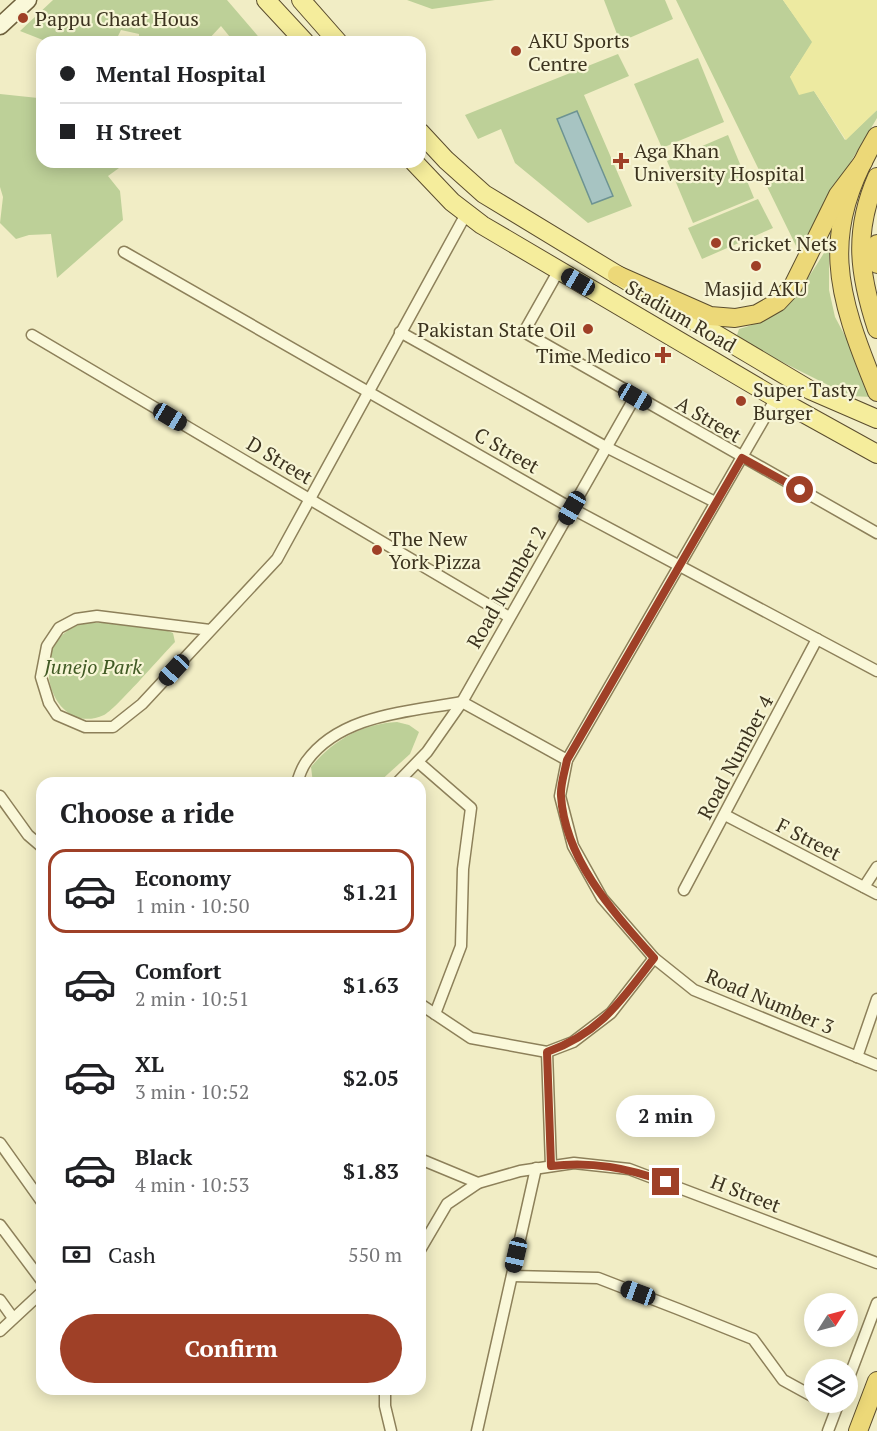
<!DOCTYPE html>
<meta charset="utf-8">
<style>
:root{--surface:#fff;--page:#f2f2f2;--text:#202124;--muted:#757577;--line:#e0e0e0;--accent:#9f4027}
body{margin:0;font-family:"PT Serif",serif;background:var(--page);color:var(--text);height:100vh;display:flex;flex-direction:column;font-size:22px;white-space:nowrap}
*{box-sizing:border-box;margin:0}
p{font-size:20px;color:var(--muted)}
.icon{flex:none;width:33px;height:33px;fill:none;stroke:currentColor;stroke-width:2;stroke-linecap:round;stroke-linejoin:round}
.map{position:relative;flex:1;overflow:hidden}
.side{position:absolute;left:36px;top:777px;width:390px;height:618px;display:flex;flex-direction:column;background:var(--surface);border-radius:18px;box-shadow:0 3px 15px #0003}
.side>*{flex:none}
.hud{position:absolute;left:36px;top:36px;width:390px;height:132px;border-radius:18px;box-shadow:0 3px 15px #0003;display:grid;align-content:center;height:132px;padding:0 24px;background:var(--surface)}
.needle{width:39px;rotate:54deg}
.tools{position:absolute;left:804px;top:1293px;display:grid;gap:12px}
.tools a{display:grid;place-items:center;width:54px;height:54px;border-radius:50%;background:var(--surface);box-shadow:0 3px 15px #0003;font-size:30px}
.end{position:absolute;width:27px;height:27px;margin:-14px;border:8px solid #9f4027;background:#fff;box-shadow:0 0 0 3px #fff}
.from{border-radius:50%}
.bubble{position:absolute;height:42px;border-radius:21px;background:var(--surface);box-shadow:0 3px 15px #0003;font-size:20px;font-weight:700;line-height:42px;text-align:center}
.car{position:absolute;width:18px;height:36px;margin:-18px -9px;border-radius:8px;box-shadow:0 0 4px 2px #0007;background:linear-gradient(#222 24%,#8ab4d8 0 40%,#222 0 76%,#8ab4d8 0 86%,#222 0)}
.hud b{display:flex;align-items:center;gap:21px;height:57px;font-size:22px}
.hud b+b{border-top:2px solid var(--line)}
.hud i{width:15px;height:15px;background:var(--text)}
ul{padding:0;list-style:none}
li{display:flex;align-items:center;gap:18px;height:84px;margin:0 12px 9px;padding:0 12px;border:3px solid transparent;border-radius:18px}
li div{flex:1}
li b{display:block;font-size:22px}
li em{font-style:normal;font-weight:700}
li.current{border-color:var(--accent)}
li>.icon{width:54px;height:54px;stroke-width:1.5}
h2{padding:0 24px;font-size:27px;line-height:72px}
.pay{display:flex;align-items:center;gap:15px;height:66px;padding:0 24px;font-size:22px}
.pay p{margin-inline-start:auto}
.cta{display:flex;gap:12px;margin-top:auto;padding:12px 24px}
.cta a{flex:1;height:69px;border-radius:36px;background:var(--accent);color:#fff;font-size:24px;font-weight:700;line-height:69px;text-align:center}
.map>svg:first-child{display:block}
.green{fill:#bdd098}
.sand{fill:#edeaa1}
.water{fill:#a7c4c2;stroke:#6d9392;stroke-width:1.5}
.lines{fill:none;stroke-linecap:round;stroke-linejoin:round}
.minor-casing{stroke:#8d805a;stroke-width:13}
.secondary-casing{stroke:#6f613d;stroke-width:19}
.primary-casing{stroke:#5b4d2e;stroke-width:20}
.trunk-casing{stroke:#5b4d2e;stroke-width:20}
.minor{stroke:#faf8d9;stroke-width:10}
.secondary{stroke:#faf8d9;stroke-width:16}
.primary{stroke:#f5ed9c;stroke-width:18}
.trunk{stroke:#ecd878;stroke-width:18}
.route{stroke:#9f4027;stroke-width:8}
.poi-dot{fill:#9f4027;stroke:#f7f5d5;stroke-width:2}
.labels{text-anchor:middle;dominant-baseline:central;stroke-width:4.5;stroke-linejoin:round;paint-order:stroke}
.poi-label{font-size:20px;fill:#3c331f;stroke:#f7f5d5;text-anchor:start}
.street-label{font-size:20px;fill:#3c331f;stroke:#f7f5d5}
.park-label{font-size:20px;font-style:italic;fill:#405a24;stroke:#f7f5d5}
</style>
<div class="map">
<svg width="877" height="1431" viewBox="0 0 877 1431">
<rect width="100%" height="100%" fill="#f1edc5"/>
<g class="green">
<polygon points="53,0 227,0 263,42 234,42 221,26 206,42 139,42 139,34 121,30 115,42 48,42 20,31"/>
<polygon points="407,0 495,0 432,9"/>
<polygon points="604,0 665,0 673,19 620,42"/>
<polygon points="676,0 783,0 813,42 790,77 814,91 845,140 877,110 877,118 798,250"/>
<polygon points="618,54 629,76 584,95 632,206 588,223 515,163 501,129 478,139 465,115"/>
<polygon points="698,58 724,122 662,148 634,84"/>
<polygon points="42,79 42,162 114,162 119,168 108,176 120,191 123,220 57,278 51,234 29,235 16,239 0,223 3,197 0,187 0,94 38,98"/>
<polygon points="728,135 754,198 693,223 667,161"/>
<polygon points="758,199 773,228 702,259 688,228"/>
<path d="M829,245V290L835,317L875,392L872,397L850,396L740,341L737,335L739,329C789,315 803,286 829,245Z"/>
<path d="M82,623C111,623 147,621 173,633L175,642C163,654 115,710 104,715C55,737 29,659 66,632C70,628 77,626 82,623Z"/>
<path d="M397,722L409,725L419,732L410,754L378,783H313L311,767C333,740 362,724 397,722Z"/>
</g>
<polygon class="sand" points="783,0 877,0 877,110 846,140 814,91 799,95 790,77 812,42"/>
<polygon class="water" points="577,111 613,196 592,204 557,119"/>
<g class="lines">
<g class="minor-casing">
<g id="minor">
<polyline points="124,252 571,508 877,671"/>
<polyline points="559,270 524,332 877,533"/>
<polyline points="400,332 606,447 715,502"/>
<polyline points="32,335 509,617"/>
<polyline points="776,398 567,760 560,796 573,846 602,898 654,958 694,990 877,1065"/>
<polyline points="210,630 97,616 76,619 59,628 47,646 41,677 49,703 57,715 85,727 113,727 142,704 277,559 466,214"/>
<polyline points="418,762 471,808 463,869 461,946 435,1014"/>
<path d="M297,783C299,776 302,768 306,762C340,714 409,712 462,702L567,760"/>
<polyline points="397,783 427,752 462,702 635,397"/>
<polyline points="0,796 28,835 42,847"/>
<polyline points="725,815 877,894"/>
<polyline points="864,887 877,867"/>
<polyline points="684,890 817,639"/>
<polyline points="420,1004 471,1038 547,1052 573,1042 611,1013 654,958"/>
<polyline points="547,1052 551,1166"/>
<polyline points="857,1057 877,999"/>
<polyline points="0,1143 42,1202"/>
<polyline points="420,1159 478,1183"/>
<polyline points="0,1225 42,1281"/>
<polyline points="420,1250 447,1204 478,1183 520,1171 574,1163 629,1169 877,1263"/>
<polyline points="512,1276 598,1278 678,1309 753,1339 783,1380 814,1397"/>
<polyline points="0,1300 13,1318"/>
<polyline points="0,1331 42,1292"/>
<polyline points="848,1380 877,1303"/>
<polyline points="385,1389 385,1406 391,1431"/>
<polyline points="477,1431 536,1168"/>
<polyline points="828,1431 839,1402"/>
</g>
</g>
<g class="secondary-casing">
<polyline id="secondary" points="0,26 28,0"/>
</g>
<g class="primary-casing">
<g id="primary">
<polyline points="266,0 305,42"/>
<polyline points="301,0 338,42"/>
<polyline points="420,132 446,160 484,194 629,282"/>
<polyline points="414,162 452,202 482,225 776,398 877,454"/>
<polyline points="660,301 810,390 877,419"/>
</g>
</g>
<g class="trunk-casing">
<g id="trunk">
<path d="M877,136C818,234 836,292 877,392"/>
<path d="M877,177C853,232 859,274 877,329"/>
<polyline points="877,244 877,264"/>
<polyline points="617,275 710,316 735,318 757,314 778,302 793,286 838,195 863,162"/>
<polyline points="858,1431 877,1381"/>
</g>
</g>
<use href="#minor" class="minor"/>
<use href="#secondary" class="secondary"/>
<use href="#primary" class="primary"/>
<use href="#trunk" class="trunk"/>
</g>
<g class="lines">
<path class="route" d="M666,1182C628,1168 592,1161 551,1166L547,1052C600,1033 621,1001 654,958C614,913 565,860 561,796C560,785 565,771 567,760L742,458L800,490"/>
</g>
<g class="poi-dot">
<circle cx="23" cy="18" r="6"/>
<circle cx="516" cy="51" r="6"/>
<path d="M618 152h6v6h6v6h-6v6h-6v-6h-6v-6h6z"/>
<circle cx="716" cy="243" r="6"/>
<circle cx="756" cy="266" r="6"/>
<circle cx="588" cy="329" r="6"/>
<path d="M660 346h6v6h6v6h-6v6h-6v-6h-6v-6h6z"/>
<circle cx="741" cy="401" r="6"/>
<circle cx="377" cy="550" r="6"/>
</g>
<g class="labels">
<g class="poi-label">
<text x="35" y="18">Pappu Chaat Hous</text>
<text x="528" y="40">AKU Sports<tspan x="528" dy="23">Centre</tspan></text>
<text x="634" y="150">Aga Khan<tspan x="634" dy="23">University Hospital</tspan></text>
<text x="728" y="243">Cricket Nets</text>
<text x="756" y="288" text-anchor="middle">Masjid AKU</text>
<text x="576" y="329" text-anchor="end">Pakistan State Oil</text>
<text x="651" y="355" text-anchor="end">Time Medico</text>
<text x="753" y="389">Super Tasty<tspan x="753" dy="23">Burger</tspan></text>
<text x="389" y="538">The New<tspan x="389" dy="23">York Pizza</tspan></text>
</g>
<g class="street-label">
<text transform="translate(681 316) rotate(30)">Stadium Road</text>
<text transform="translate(709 419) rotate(30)">A Street</text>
<text transform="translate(507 450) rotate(30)">C Street</text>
<text transform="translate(280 460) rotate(31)">D Street</text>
<text transform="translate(506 587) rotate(-60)">Road Number 2</text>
<text transform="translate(735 757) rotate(-62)">Road Number 4</text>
<text transform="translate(809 839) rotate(27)">F Street</text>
<text transform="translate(770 1001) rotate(23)">Road Number 3</text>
<text transform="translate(746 1193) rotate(21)">H Street</text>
</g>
<g class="park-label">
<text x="93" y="666">Junejo Park</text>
</g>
</g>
</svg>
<div class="tools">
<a><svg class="needle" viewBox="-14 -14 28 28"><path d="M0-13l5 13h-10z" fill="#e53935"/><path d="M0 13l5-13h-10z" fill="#757577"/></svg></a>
<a><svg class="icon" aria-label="layers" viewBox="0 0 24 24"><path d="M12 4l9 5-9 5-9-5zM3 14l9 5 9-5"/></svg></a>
</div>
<i class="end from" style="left:800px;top:490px"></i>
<i class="end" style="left:666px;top:1182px"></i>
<div class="bubble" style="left:616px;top:1095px;width:99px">2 min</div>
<i class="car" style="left:578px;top:282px;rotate:300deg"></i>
<i class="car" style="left:635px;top:397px;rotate:120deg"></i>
<i class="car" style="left:170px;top:417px;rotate:121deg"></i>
<i class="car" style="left:572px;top:508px;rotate:210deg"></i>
<i class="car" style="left:174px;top:670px;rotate:223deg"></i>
<i class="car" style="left:516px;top:1255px;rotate:193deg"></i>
<i class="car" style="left:638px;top:1293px;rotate:290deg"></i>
<div class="hud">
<b><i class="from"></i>Mental Hospital</b>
<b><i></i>H Street</b>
</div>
<section class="side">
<h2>Choose a ride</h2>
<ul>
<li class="current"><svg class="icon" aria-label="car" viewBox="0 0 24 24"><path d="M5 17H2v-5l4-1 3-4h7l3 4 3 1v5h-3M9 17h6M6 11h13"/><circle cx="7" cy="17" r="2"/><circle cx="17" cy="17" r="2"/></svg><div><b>Economy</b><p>1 min · 10:50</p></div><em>$1.21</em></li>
<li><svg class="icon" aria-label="car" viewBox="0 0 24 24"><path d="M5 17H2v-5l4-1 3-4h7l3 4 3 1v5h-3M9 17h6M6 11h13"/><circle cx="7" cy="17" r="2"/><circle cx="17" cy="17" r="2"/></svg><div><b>Comfort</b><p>2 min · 10:51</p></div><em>$1.63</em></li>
<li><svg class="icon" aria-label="car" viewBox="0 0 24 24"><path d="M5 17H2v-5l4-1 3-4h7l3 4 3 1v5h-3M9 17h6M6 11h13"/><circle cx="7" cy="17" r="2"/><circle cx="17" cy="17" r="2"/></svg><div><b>XL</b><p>3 min · 10:52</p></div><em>$2.05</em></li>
<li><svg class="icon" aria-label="car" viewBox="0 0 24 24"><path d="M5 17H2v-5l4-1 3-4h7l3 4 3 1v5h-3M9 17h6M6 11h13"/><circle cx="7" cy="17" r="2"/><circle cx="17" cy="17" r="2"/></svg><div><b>Black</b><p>4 min · 10:53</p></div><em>$1.83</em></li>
</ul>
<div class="pay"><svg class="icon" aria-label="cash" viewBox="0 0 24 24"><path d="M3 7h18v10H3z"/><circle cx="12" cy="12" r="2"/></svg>Cash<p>550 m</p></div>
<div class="cta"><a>Confirm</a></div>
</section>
</div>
